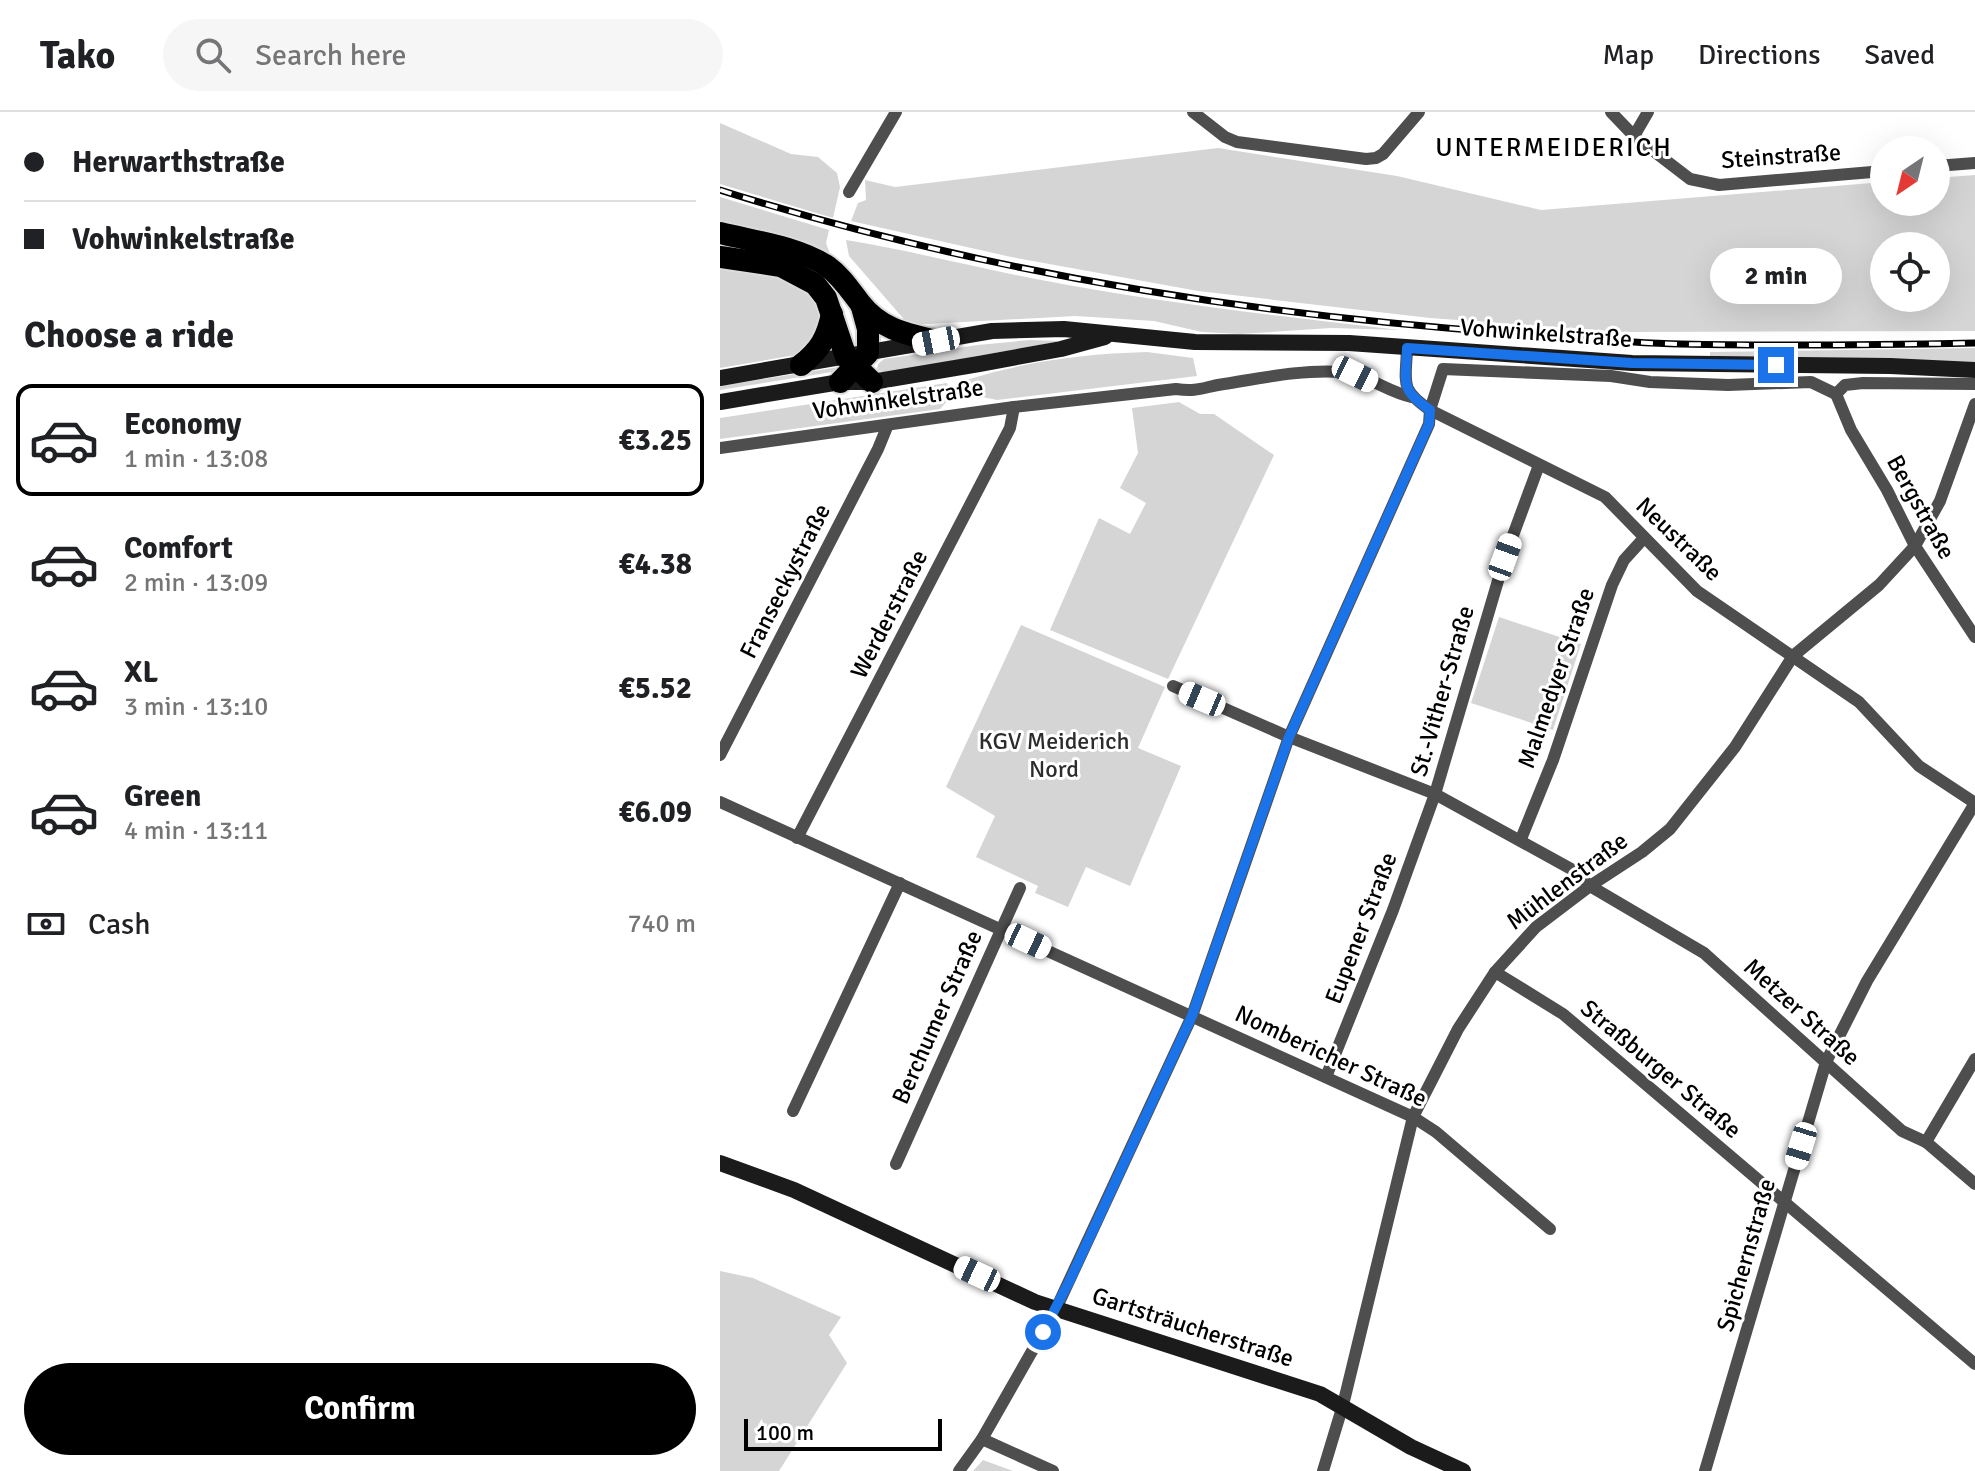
<!DOCTYPE html>
<meta charset="utf-8">
<style>
:root{--surface:#fff;--page:#f6f6f6;--text:#202124;--muted:#757577;--line:#e0e0e0;--accent:#000}
body{margin:0;font-family:Signika,sans-serif;background:var(--page);color:var(--text);height:100vh;display:flex;flex-direction:column;font-size:30px;white-space:nowrap}
*{box-sizing:border-box;margin:0}
p{font-size:26px;color:var(--muted)}
.icon{flex:none;width:44px;height:44px;fill:none;stroke:currentColor;stroke-width:2;stroke-linecap:round;stroke-linejoin:round}
.map{position:relative;flex:1;overflow:hidden}
.side{display:flex;flex-direction:column;background:var(--surface);width:720px}
.side>*{flex:none}
.banner{display:grid;align-content:center;height:176px;padding:0 24px;background:var(--surface)}
.needle{width:52px;rotate:215deg}
.tools{position:absolute;left:1150px;top:24px;display:grid;gap:16px}
.tools a{display:grid;place-items:center;width:80px;height:80px;border-radius:50%;background:var(--surface);box-shadow:0 8px 32px #0002;font-size:40px}
.scale{position:absolute;left:24px;bottom:20px;width:198px;box-sizing:border-box;padding-left:8px;border:4px solid #000;border-top:0;font-size:22px;line-height:28px;white-space:nowrap;color:#000;-webkit-text-stroke:6px #fff;paint-order:stroke}
.end{position:absolute;width:36px;height:36px;margin:-18px;border:10px solid #1a73e8;background:#fff;box-shadow:0 0 0 4px #fff}
.from{border-radius:50%}
.bubble{position:absolute;height:56px;border-radius:28px;background:var(--surface);box-shadow:0 8px 32px #0002;font-size:26px;font-weight:700;line-height:56px;text-align:center}
.car{position:absolute;width:24px;height:48px;margin:-24px -12px;border-radius:10px;box-shadow:0 0 6px 2px #0007;background:linear-gradient(#fff 24%,#345 0 40%,#fff 0 76%,#345 0 86%,#fff 0)}
.banner b{display:flex;align-items:center;gap:28px;height:76px;font-size:30px}
.banner b+b{border-top:2px solid var(--line)}
.banner i{width:20px;height:20px;background:var(--text)}
ul{padding:0;list-style:none}
li{display:flex;align-items:center;gap:24px;height:112px;margin:0 16px 12px;padding:0 8px;border:4px solid transparent;border-radius:16px}
li div{flex:1}
li b{display:block;font-size:30px}
li em{font-style:normal;font-weight:700}
li.on{border-color:var(--accent)}
li>.icon{width:72px;height:72px;stroke-width:1.5}
h2{padding:0 24px;font-size:36px;line-height:96px}
.pay{display:flex;align-items:center;gap:20px;height:88px;padding:0 24px;font-size:30px}
.pay p{margin-inline-start:auto}
.primary-button{display:flex;gap:16px;margin-top:auto;padding:16px 24px}
.primary-button a{flex:1;height:92px;border-radius:48px;background:var(--accent);color:#fff;font-size:32px;font-weight:700;line-height:92px;text-align:center}
header{display:flex;align-items:center;gap:48px;box-sizing:border-box;height:112px;padding:0 40px;background:var(--surface);border-bottom:2px solid var(--line)}
header strong{font-size:38px}
nav{display:flex;gap:44px;margin-inline-start:auto;font-size:28px}
.search{width:560px;height:72px;background:var(--page);display:flex;align-items:center;gap:20px;box-sizing:border-box;padding:0 28px;border-radius:44px;color:var(--muted);font-size:30px}
main{display:flex;flex:1;min-height:0}
.map>svg:first-child{display:block}
.green{fill:#d5d5d5;fill-rule:evenodd}
.lines{fill:none;stroke-linecap:round;stroke-linejoin:round}
.highway-casing{stroke:#dbdbdb;stroke-width:26}
.street{stroke:#4e4e4e;stroke-width:12}
.secondary{stroke:#1b1b1b;stroke-width:16}
.highway{stroke:#000;stroke-width:22}
.rail-casing{stroke:#000;stroke-width:7}
.rail{stroke:#fff;stroke-width:4;stroke-dasharray:12;stroke-linecap:butt}
.route{stroke:#1a73e8;stroke-width:10}
.labels{text-anchor:middle;dominant-baseline:central;stroke-width:6;stroke-linejoin:round;paint-order:stroke}
.street-label{font-size:24px;fill:#000;stroke:#fff}
.park-label{font-size:24px;fill:#2c2c2c;stroke:#fff}
.neighbourhood-label{font-size:26px;letter-spacing:2px;fill:#000;stroke:#fff}
</style>
<header>
<strong>Tako</strong>
<div class="search"><svg class="icon" aria-label="search" viewBox="0 0 24 24"><circle cx="10" cy="10" r="6"/><path d="M15 15l6 6"/></svg>Search here</div>
<nav><a>Map</a><a>Directions</a><a>Saved</a></nav>
</header>
<main>
<section class="side">
<div class="banner">
<b><i class="from"></i>Herwarthstraße</b>
<b><i></i>Vohwinkelstraße</b>
</div>
<h2>Choose a ride</h2>
<ul>
<li class="on"><svg class="icon" aria-label="car" viewBox="0 0 24 24"><path d="M5 17H2v-5l4-1 3-4h7l3 4 3 1v5h-3M9 17h6M6 11h13"/><circle cx="7" cy="17" r="2"/><circle cx="17" cy="17" r="2"/></svg><div><b>Economy</b><p>1 min · 13:08</p></div><em>€3.25</em></li>
<li><svg class="icon" aria-label="car" viewBox="0 0 24 24"><path d="M5 17H2v-5l4-1 3-4h7l3 4 3 1v5h-3M9 17h6M6 11h13"/><circle cx="7" cy="17" r="2"/><circle cx="17" cy="17" r="2"/></svg><div><b>Comfort</b><p>2 min · 13:09</p></div><em>€4.38</em></li>
<li><svg class="icon" aria-label="car" viewBox="0 0 24 24"><path d="M5 17H2v-5l4-1 3-4h7l3 4 3 1v5h-3M9 17h6M6 11h13"/><circle cx="7" cy="17" r="2"/><circle cx="17" cy="17" r="2"/></svg><div><b>XL</b><p>3 min · 13:10</p></div><em>€5.52</em></li>
<li><svg class="icon" aria-label="car" viewBox="0 0 24 24"><path d="M5 17H2v-5l4-1 3-4h7l3 4 3 1v5h-3M9 17h6M6 11h13"/><circle cx="7" cy="17" r="2"/><circle cx="17" cy="17" r="2"/></svg><div><b>Green</b><p>4 min · 13:11</p></div><em>€6.09</em></li>
</ul>
<div class="pay"><svg class="icon" aria-label="cash" viewBox="0 0 24 24"><path d="M3 7h18v10H3z"/><circle cx="12" cy="12" r="2"/></svg>Cash<p>740 m</p></div>
<div class="primary-button"><a>Confirm</a></div>
</section>
<div class="map">
<svg width="1255" height="1359" viewBox="0 0 1255 1359">
<rect width="100%" height="100%" fill="#fff"/>
<g class="green">
<polygon points="0,11 71,42 98,45 117,61 120,75 113,106 0,72"/>
<path d="M498,36L677,64L821,98L1164,70V90H1216V66L1255,63V219L904,220L710,206L478,179L291,145L131,109L138,91L146,88L145,68L175,75ZM1164,134H1216V186H1164Z"/>
<polygon points="0,85 109,118 106,131 110,142 66,126 0,111"/>
<path d="M126,128C188,138 249,154 311,166C433,190 557,204 680,218L611,216L520,222L482,220L434,209L355,204L189,213L129,144Z"/>
<polygon points="0,156 59,164 80,174 94,188 103,205 102,217 81,242 0,256"/>
<polygon points="310,228 341,229 164,261 157,258 158,252 164,247 258,233"/>
<polygon points="1255,236 1255,251 990,247 990,240"/>
<path d="M427,240L473,246L477,264L277,288L258,284L246,268C308,249 362,242 427,240Z"/>
<polygon points="119,255 112,260 0,278 0,274"/>
<polygon points="227,271 232,284 220,297 0,327 0,306"/>
<polygon points="459,290 480,302 494,302 554,343 448,567 330,518 379,406 410,422 426,391 400,376 418,341 412,296"/>
<polygon points="779,505 861,532 833,618 751,591"/>
<polygon points="301,513 445,575 418,636 461,654 410,774 366,755 348,795 315,781 318,774 256,745 275,704 226,675"/>
<polygon points="0,1159 33,1166 121,1205 109,1223 127,1251 59,1359 0,1359"/>
<polygon points="263,1348 293,1359 253,1359"/>
</g>
<g class="lines">
<g class="highway-casing">
<g id="highway">
<path d="M0,121C36,130 75,134 107,154C121,164 130,178 140,191C160,217 186,222 216,229"/>
<polyline points="0,145 61,154 95,172 106,186 126,245 152,270"/>
<path d="M81,253C100,238 107,226 112,202"/>
<polyline points="120,270 148,241 148,217 142,195"/>
</g>
</g>
<g class="street">
<polyline points="473,0 505,25 517,30 646,47 656,46 663,42 699,0"/>
<polyline points="891,0 914,24 970,67 999,73 1164,59"/>
<polyline points="914,24 928,0"/>
<polyline points="1216,54 1255,51"/>
<polyline points="129,80 176,0"/>
<path d="M687,236C686,271 679,277 710,298L885,385L977,479L1139,590L1199,654L1255,691"/>
<polyline points="1116,282 1131,318 1167,378 1195,434 1255,525"/>
<polyline points="1116,282 1125,273 1143,271 1255,272"/>
<path d="M0,336L294,295L456,277C479,280 483,275 504,272C542,266 584,257 622,260C647,262 667,280 692,285"/>
<polyline points="453,574 569,625 715,682 853,758 870,774 984,841 1182,1019 1206,1030 1255,1072"/>
<polyline points="0,643 158,337 167,315"/>
<polyline points="0,690 693,1005 716,1020 830,1117"/>
<polyline points="77,726 290,316 294,295"/>
<polyline points="801,727 833,648 892,473 904,448 924,426"/>
<polyline points="775,860 843,902 1255,1252"/>
<polyline points="606,965 673,798 715,682 785,445 819,353"/>
<polyline points="73,999 180,771"/>
<polyline points="1206,1030 1255,947"/>
<polyline points="176,1052 300,776"/>
<polyline points="262,1327 333,1359"/>
<polyline points="239,1359 262,1327 336,1197 472,904 569,625 709,312 710,298 723,257 891,264 930,270 1008,273 1091,270 1116,282"/>
<polyline points="603,1359 623,1293 693,1005 738,917 775,860 816,815 870,774 922,740 950,717 1015,635 1073,544 1159,473 1195,434 1220,389 1255,292"/>
<polyline points="985,1359 1106,950 1147,869 1255,691"/>
</g>
<g class="secondary">
<polyline points="0,266 272,219 344,217 475,230 629,231 912,251 1170,254 1255,258"/>
<polyline points="0,290 120,270 152,270 259,252 341,237 385,225"/>
<polyline points="0,1051 74,1078 315,1190 600,1282 691,1335 743,1359"/>
</g>
<use href="#highway" class="highway"/>
<g class="rail-casing">
<path id="rail" d="M0,78C256,159 522,202 790,221C847,225 904,231 961,232C1059,234 1157,233 1255,231"/>
</g>
<use href="#rail" class="rail"/>
</g>
<g class="lines">
<path class="route" d="M323,1220L349,1170L472,904L569,625L709,312L710,298C679,277 686,271 687,236L912,251L1056,253"/>
</g>
<g class="labels">
<g class="street-label">
<text transform="translate(1061 44) rotate(-4)">Steinstraße</text>
<text transform="translate(826 221) rotate(4)">Vohwinkelstraße</text>
<text transform="translate(178 287) rotate(-8)">Vohwinkelstraße</text>
<text transform="translate(1201 395) rotate(61)">Bergstraße</text>
<text transform="translate(959 427) rotate(44)">Neustraße</text>
<text transform="translate(65 469) rotate(-63)">Franseckystraße</text>
<text transform="translate(169 502) rotate(-63)">Werderstraße</text>
<text transform="translate(836 566) rotate(-71)">Malmedyer Straße</text>
<text transform="translate(722 579) rotate(-74)">St.-Vither-Straße</text>
<text transform="translate(847 769) rotate(-37)">Mühlenstraße</text>
<text transform="translate(641 816) rotate(-69)">Eupener Straße</text>
<text transform="translate(1082 900) rotate(42)">Metzer Straße</text>
<text transform="translate(217 905) rotate(-66)">Berchumer Straße</text>
<text transform="translate(611 944) rotate(25)">Nombericher Straße</text>
<text transform="translate(941 957) rotate(40)">Straßburger Straße</text>
<text transform="translate(1026 1143) rotate(-74)">Spichernstraße</text>
<text transform="translate(473 1215) rotate(18)">Gartsträucherstraße</text>
</g>
<g class="park-label">
<text x="334" y="629">KGV Meiderich<tspan x="334" dy="28">Nord</tspan></text>
</g>
<g class="neighbourhood-label">
<text x="834" y="36">UNTERMEIDERICH</text>
</g>
</g>
</svg>
<div class="tools">
<a><svg class="needle" viewBox="-14 -14 28 28"><path d="M0-13l5 13h-10z" fill="#e53935"/><path d="M0 13l5-13h-10z" fill="#757577"/></svg></a>
<a><svg class="icon" aria-label="locate" viewBox="0 0 24 24"><circle cx="12" cy="12" r="6"/><path d="M12 2v4M12 18v4M2 12h4M18 12h4"/></svg></a>
</div>
<div class="scale">100 m</div>
<i class="end from" style="left:323px;top:1220px"></i>
<i class="end" style="left:1056px;top:253px"></i>
<div class="bubble" style="left:990px;top:136px;width:132px">2 min</div>
<i class="car" style="left:216px;top:229px;rotate:259deg"></i>
<i class="car" style="left:635px;top:262px;rotate:116deg"></i>
<i class="car" style="left:785px;top:445px;rotate:20deg"></i>
<i class="car" style="left:482px;top:587px;rotate:293deg"></i>
<i class="car" style="left:308px;top:829px;rotate:115deg"></i>
<i class="car" style="left:1081px;top:1034px;rotate:197deg"></i>
<i class="car" style="left:257px;top:1162px;rotate:295deg"></i>
</div>
</main>
